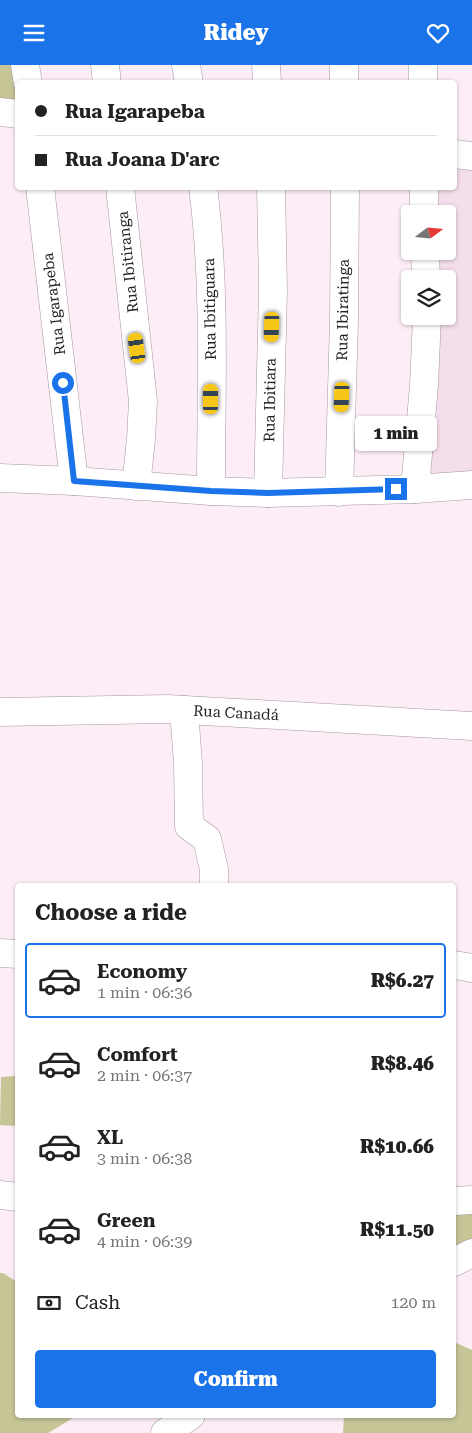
<!DOCTYPE html>
<meta charset="utf-8">
<style>
:root{--surface:#fff;--page:#f2f2f2;--text:#222;--muted:#767676;--line:#e0e0e0;--accent:#1a73e8}
body{margin:0;font-family:"Roboto Serif",serif;background:var(--page);color:var(--text);height:100vh;display:flex;flex-direction:column;font-size:19px;white-space:nowrap}
*{box-sizing:border-box;margin:0}
p{font-size:16px;color:var(--muted)}
.icon{flex:none;width:28px;height:28px;fill:none;stroke:currentColor;stroke-width:2;stroke-linecap:round;stroke-linejoin:round}
.map{position:relative;flex:1;overflow:hidden}
.panel{position:absolute;left:15px;top:818px;width:441px;height:535px;display:flex;flex-direction:column;background:var(--surface);border-radius:5px;box-shadow:0 1px 4px #0004}
.panel>*{flex:none}
.guide{position:absolute;left:15px;top:15px;width:442px;height:110px;border-radius:5px;box-shadow:0 1px 4px #0004;display:grid;align-content:center;height:110px;padding:0 20px;background:var(--surface)}
.needle{width:32px;rotate:74deg}
.fabs{position:absolute;left:401px;top:140px;display:grid;gap:10px}
.fabs a{display:grid;place-items:center;width:55px;height:55px;border-radius:5px;background:var(--surface);box-shadow:0 1px 4px #0004;font-size:25px}
.end{position:absolute;width:22px;height:22px;margin:-11px;border:6px solid #1a73e8;background:#fff;box-shadow:0 0 0 2px #fff}
.from{border-radius:50%}
.bubble{position:absolute;height:35px;border-radius:5px;background:var(--surface);box-shadow:0 1px 4px #0004;font-size:16px;font-weight:800;line-height:35px;text-align:center}
.car{position:absolute;width:15px;height:30px;margin:-15px -8px;border-radius:6px;box-shadow:0 0 4px 1px #0007;background:linear-gradient(#f5c518 24%,#345 0 40%,#f5c518 0 76%,#345 0 86%,#f5c518 0)}
.guide b{display:flex;align-items:center;gap:18px;height:48px;font-size:19px}
.guide b+b{border-top:1px solid var(--line)}
.guide i{width:12px;height:12px;background:var(--text)}
ul{padding:0;list-style:none}
li{display:flex;align-items:center;gap:15px;height:75px;margin:0 10px 8px;padding:0 10px;border:2px solid transparent;border-radius:5px}
li div{flex:1}
li b{display:block;font-size:19px}
li em{font-style:normal;font-weight:800}
li.active{border-color:var(--accent)}
li>.icon{width:45px;height:45px;stroke-width:1.5}
h2{padding:0 20px;font-size:22px;line-height:60px}
.pay{display:flex;align-items:center;gap:12px;height:55px;padding:0 20px;font-size:19px}
.pay p{margin-inline-start:auto}
.primary-button{display:flex;gap:10px;margin-top:auto;padding:10px 20px}
.primary-button a{flex:1;height:58px;border-radius:5px;background:var(--accent);color:#fff;font-size:20px;font-weight:800;line-height:58px;text-align:center}
header{display:flex;justify-content:space-between;align-items:center;height:65px;padding:0 20px;background:var(--accent);color:#fff;font-size:22px;font-weight:800}
.map>svg:first-child{display:block}
.built{fill:#f4deeb}
.green{fill:#c6c596}
.lines{fill:none;stroke-linecap:round;stroke-linejoin:round}
.minor-casing{stroke:#a698a1;stroke-width:29}
.major-casing{stroke:#a698a1;stroke-width:29}
.minor{stroke:#fff;stroke-width:28}
.major{stroke:#fff;stroke-width:28}
.route{stroke:#1a73e8;stroke-width:6}
.labels{text-anchor:middle;dominant-baseline:central;stroke-width:5;stroke-linejoin:round;paint-order:stroke}
.street-label{font-size:15px;fill:#231e21;stroke:#fff}
</style>
<header><svg class="icon" aria-label="menu" viewBox="0 0 24 24"><path d="M4 6h16M4 12h16M4 18h16"/></svg>Ridey<svg class="icon" aria-label="heart" viewBox="0 0 24 24"><path d="M12 20l-8-8c-3-5 5-10 8-4 3-6 11-1 8 4z"/></svg></header>
<div class="map">
<svg width="472" height="1368" viewBox="0 0 472 1368">
<rect width="100%" height="100%" fill="#fcedf6"/>
<polygon class="built" points="455,101 472,103 472,413 419,414 431,251 448,251 448,214 430,214 430,186 448,186 448,149 430,149 430,123 455,122"/>
<g class="green">
<polygon points="0,0 14,0 17,23 17,42 0,39"/>
<polygon points="17,1011 17,1061 0,1060 1,1012"/>
<polygon points="472,1139 472,1185 454,1193 454,1142"/>
<polygon points="0,1208 3,1208 17,1217 18,1350 78,1350 48,1368 0,1368"/>
<polygon points="454,1277 472,1285 472,1368 343,1368 344,1350 454,1350"/>
</g>
<g class="lines">
<g class="minor-casing">
<g id="minor">
<polyline points="25,0 28,18"/>
<polyline points="105,0 107,18"/>
<polyline points="186,0 189,18"/>
<polyline points="266,0 267,18"/>
<polyline points="344,0 344,18"/>
<polyline points="423,0 423,18"/>
<polyline points="40,122 74,416"/>
<polyline points="120,122 143,336 141,374 136,421"/>
<path d="M203,122C216,223 211,326 211,426"/>
<polyline points="424,122 424,149"/>
<polyline points="425,186 426,214"/>
<polyline points="0,413 74,416 211,426 268,428 415,424 472,420"/>
<polyline points="415,424 424,320 427,251"/>
<polyline points="339,427 344,256 345,122"/>
<polyline points="268,428 273,225 271,122"/>
<polyline points="184,645 188,698 189,761 207,774 214,804 214,820"/>
<polyline points="0,647 167,644 472,661"/>
<polyline points="0,888 18,889"/>
<polyline points="454,900 472,903"/>
<polyline points="0,1130 18,1132"/>
<polyline points="454,1136 472,1135"/>
</g>
</g>
<g class="major-casing">
<g id="major">
<polyline points="0,47 18,49"/>
<polyline points="455,89 472,91"/>
<polyline points="454,1197 472,1188"/>
<polyline points="165,1368 191,1350"/>
</g>
</g>
<use href="#minor" class="minor"/>
<use href="#major" class="major"/>
</g>
<g class="lines">
<polyline class="route" points="63,318 74,416 211,426 268,428 396,424"/>
</g>
<g class="labels">
<g class="street-label">
<text transform="translate(128 197) rotate(-96)">Rua Ibitiranga</text>
<text transform="translate(54 239) rotate(-97)">Rua Igarapeba</text>
<text transform="translate(210 244) rotate(-91)">Rua Ibitiguara</text>
<text transform="translate(343 245) rotate(-89)">Rua Ibiratinga</text>
<text transform="translate(270 335) rotate(-89)">Rua Ibitiara</text>
<text transform="translate(236 648) rotate(3)">Rua Canadá</text>
</g>
</g>
</svg>
<div class="fabs">
<a><svg class="needle" viewBox="-14 -14 28 28"><path d="M0-13l5 13h-10z" fill="#e53935"/><path d="M0 13l5-13h-10z" fill="#767676"/></svg></a>
<a><svg class="icon" aria-label="layers" viewBox="0 0 24 24"><path d="M12 4l9 5-9 5-9-5zM3 14l9 5 9-5"/></svg></a>
</div>
<i class="end from" style="left:63px;top:318px"></i>
<i class="end" style="left:396px;top:424px"></i>
<div class="bubble" style="left:355px;top:351px;width:82px">1 min</div>
<i class="car" style="left:272px;top:262px;rotate:182deg"></i>
<i class="car" style="left:137px;top:283px;rotate:352deg"></i>
<i class="car" style="left:342px;top:332px;rotate:182deg"></i>
<i class="car" style="left:211px;top:334px;rotate:0deg"></i>
<div class="guide">
<b><i class="from"></i>Rua Igarapeba</b>
<b><i></i>Rua Joana D'arc</b>
</div>
<section class="panel">
<h2>Choose a ride</h2>
<ul>
<li class="active"><svg class="icon" aria-label="car" viewBox="0 0 24 24"><path d="M5 17H2v-5l4-1 3-4h7l3 4 3 1v5h-3M9 17h6M6 11h13"/><circle cx="7" cy="17" r="2"/><circle cx="17" cy="17" r="2"/></svg><div><b>Economy</b><p>1 min · 06:36</p></div><em>R$6.27</em></li>
<li><svg class="icon" aria-label="car" viewBox="0 0 24 24"><path d="M5 17H2v-5l4-1 3-4h7l3 4 3 1v5h-3M9 17h6M6 11h13"/><circle cx="7" cy="17" r="2"/><circle cx="17" cy="17" r="2"/></svg><div><b>Comfort</b><p>2 min · 06:37</p></div><em>R$8.46</em></li>
<li><svg class="icon" aria-label="car" viewBox="0 0 24 24"><path d="M5 17H2v-5l4-1 3-4h7l3 4 3 1v5h-3M9 17h6M6 11h13"/><circle cx="7" cy="17" r="2"/><circle cx="17" cy="17" r="2"/></svg><div><b>XL</b><p>3 min · 06:38</p></div><em>R$10.66</em></li>
<li><svg class="icon" aria-label="car" viewBox="0 0 24 24"><path d="M5 17H2v-5l4-1 3-4h7l3 4 3 1v5h-3M9 17h6M6 11h13"/><circle cx="7" cy="17" r="2"/><circle cx="17" cy="17" r="2"/></svg><div><b>Green</b><p>4 min · 06:39</p></div><em>R$11.50</em></li>
</ul>
<div class="pay"><svg class="icon" aria-label="cash" viewBox="0 0 24 24"><path d="M3 7h18v10H3z"/><circle cx="12" cy="12" r="2"/></svg>Cash<p>120 m</p></div>
<div class="primary-button"><a>Confirm</a></div>
</section>
</div>
